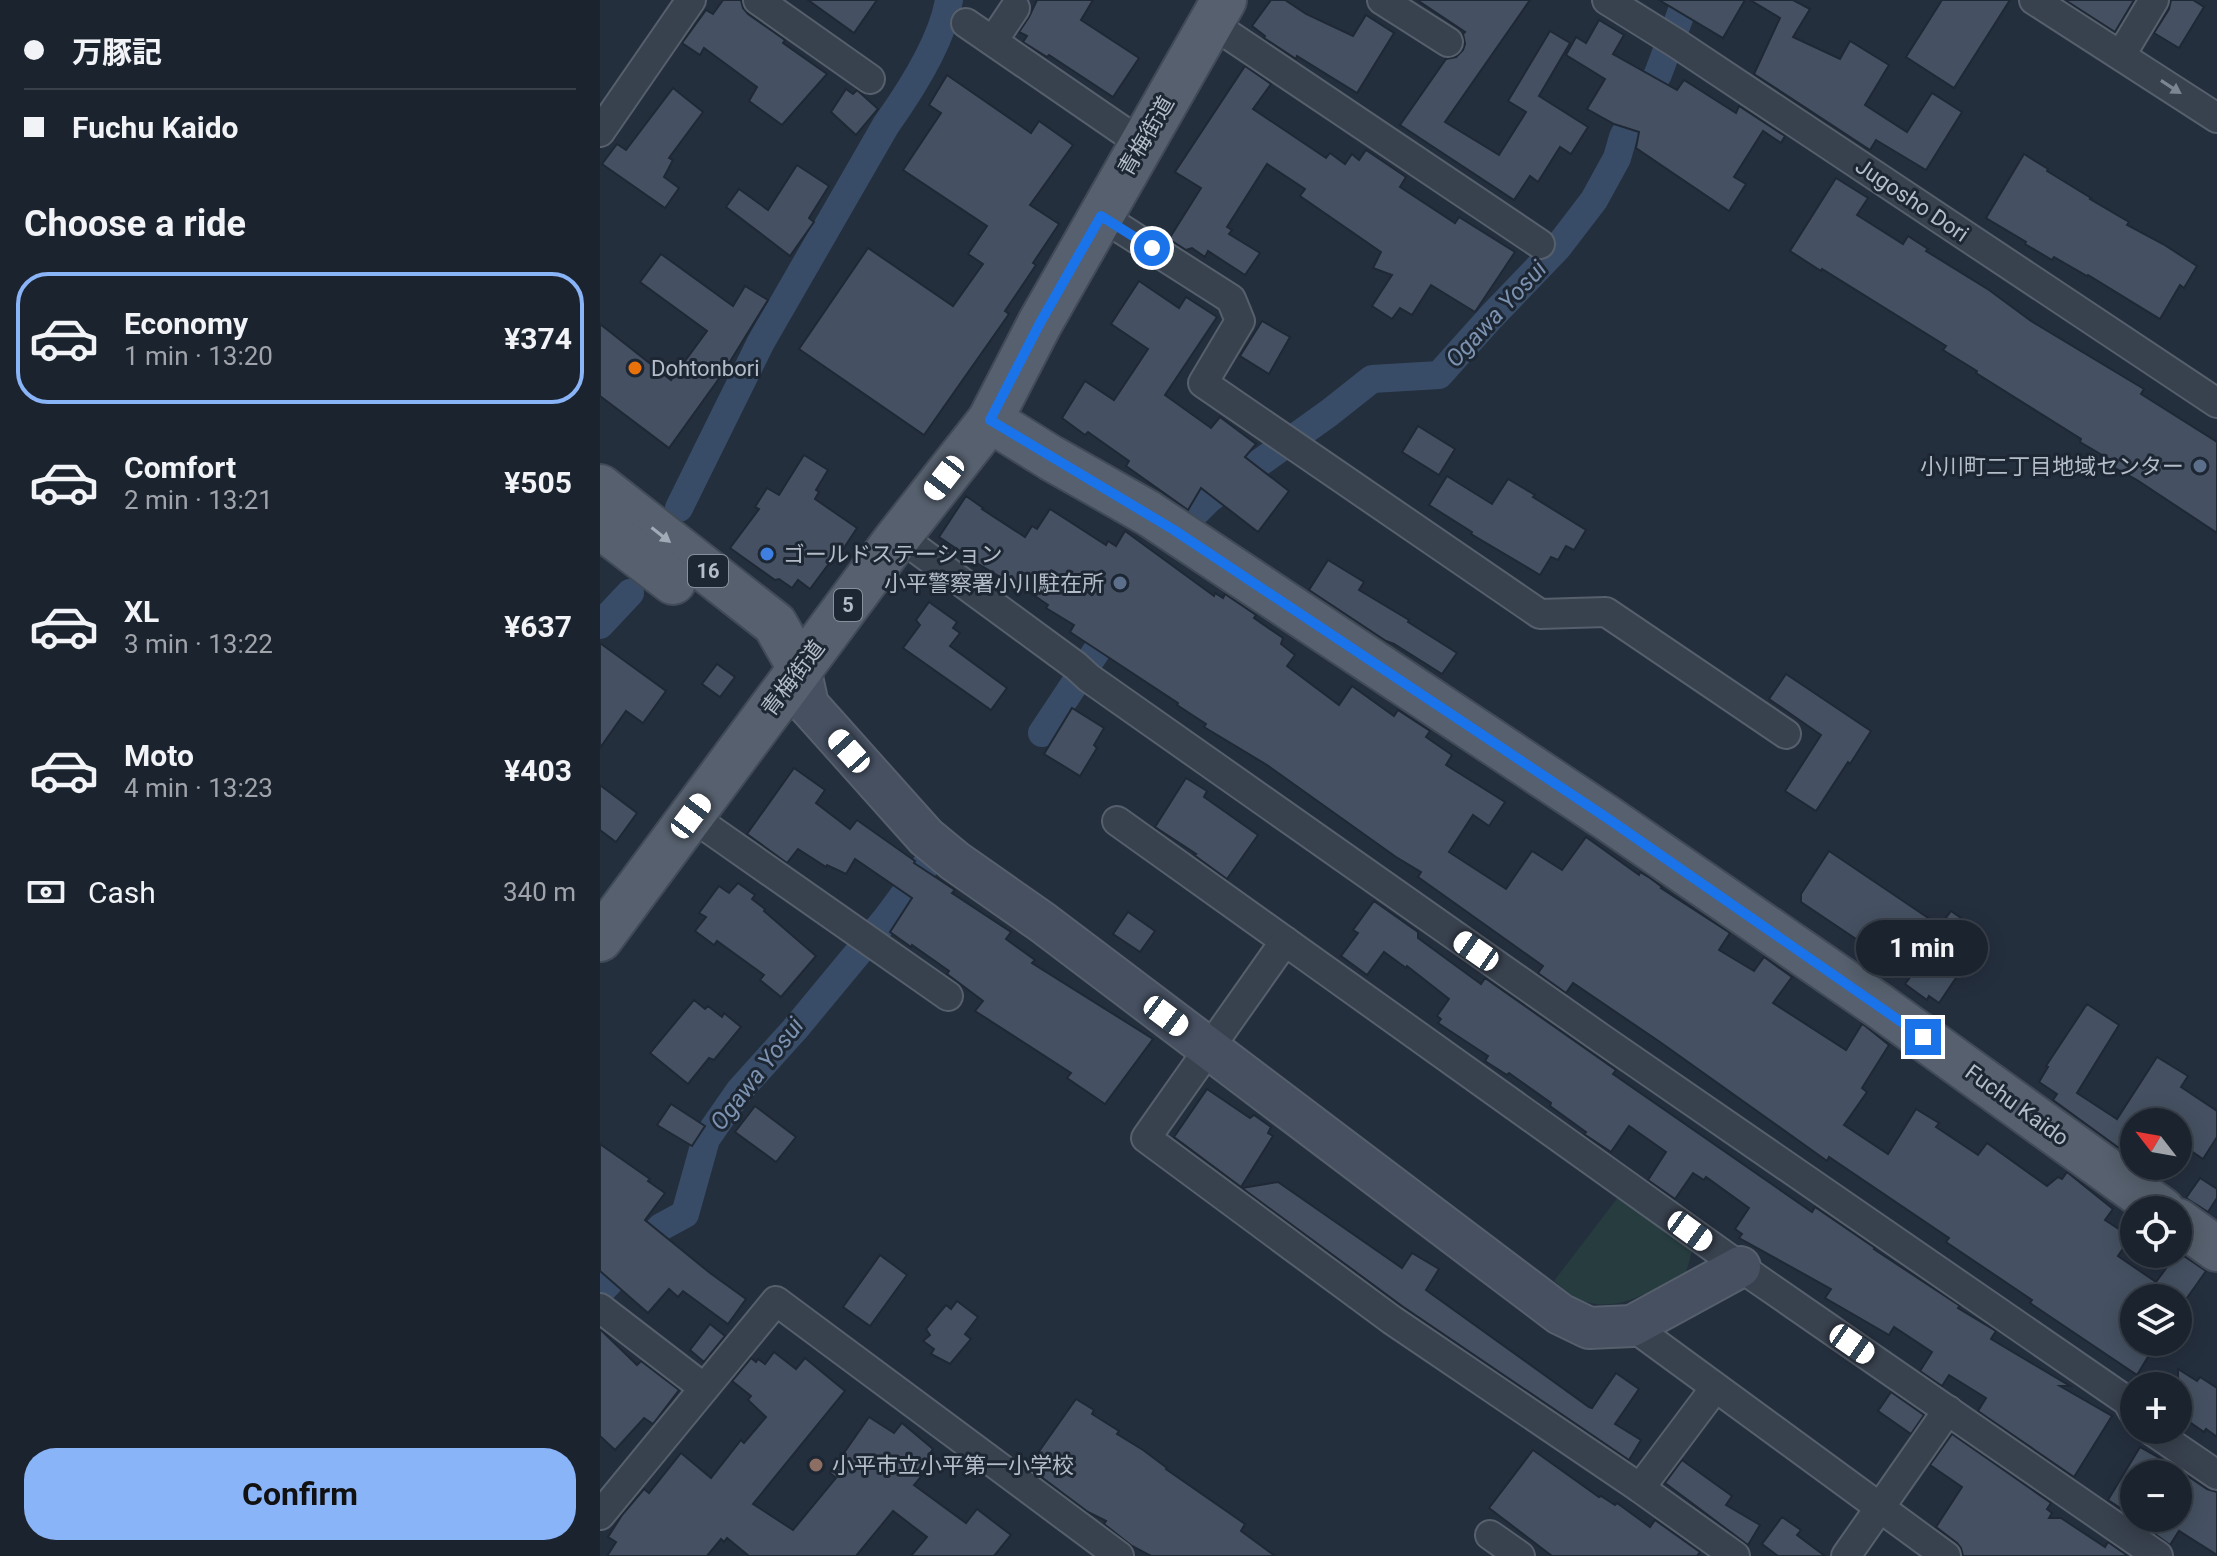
<!DOCTYPE html>
<meta charset="utf-8">
<style>
:root{--surface:#1b232e;--page:#282f3a;--text:#f1f3f6;--muted:#a0a4aa;--line:#39404a;--accent:#8ab4f8}
body{margin:0;font-family:Roboto,"Noto Sans JP",sans-serif;background:var(--page);color:var(--text);height:100vh;display:flex;flex-direction:column;font-size:30px;white-space:nowrap}
*{box-sizing:border-box;margin:0}
p{font-size:26px;color:var(--muted)}
.icon{flex:none;width:44px;height:44px;fill:none;stroke:currentColor;stroke-width:2;stroke-linecap:round;stroke-linejoin:round}
.map{position:relative;flex:1;overflow:hidden}
.side{display:flex;flex-direction:column;background:var(--surface);width:600px}
.side>*{flex:none}
.banner{display:grid;align-content:center;height:176px;padding:0 24px;background:var(--surface)}
.needle{width:52px;rotate:301deg}
.tools{position:absolute;left:1520px;top:1108px;display:grid;gap:16px}
.tools a{display:grid;place-items:center;width:72px;height:72px;border-radius:50%;background:var(--surface);box-shadow:0 4px 20px #0003,0 0 0 2px var(--line);font-size:40px}
.end{position:absolute;width:36px;height:36px;margin:-18px;border:10px solid #1a73e8;background:#fff;box-shadow:0 0 0 4px #fff}
.from{border-radius:50%}
.bubble{position:absolute;height:56px;border-radius:28px;background:var(--surface);box-shadow:0 4px 20px #0003,0 0 0 2px var(--line);font-size:26px;font-weight:700;line-height:56px;text-align:center}
.car{position:absolute;width:24px;height:48px;margin:-24px -12px;border-radius:10px;box-shadow:0 0 6px 2px #0007;background:linear-gradient(#fff 24%,#345 0 40%,#fff 0 76%,#345 0 86%,#fff 0)}
.banner b{display:flex;align-items:center;gap:28px;height:76px;font-size:30px}
.banner b+b{border-top:2px solid var(--line)}
.banner i{width:20px;height:20px;background:var(--text)}
ul{padding:0;list-style:none}
li{display:flex;align-items:center;gap:24px;height:132px;margin:0 16px 12px;padding:0 8px;border:4px solid transparent;border-radius:32px}
li div{flex:1}
li b{display:block;font-size:30px}
li em{font-style:normal;font-weight:700}
li.current{border-color:var(--accent)}
li>.icon{width:72px;height:72px;stroke-width:1.5}
h2{padding:0 24px;font-size:36px;line-height:96px}
.pay{display:flex;align-items:center;gap:20px;height:88px;padding:0 24px;font-size:30px}
.pay p{margin-inline-start:auto}
.cta{display:flex;gap:16px;margin-top:auto;padding:16px 24px}
.cta a{flex:1;height:92px;border-radius:32px;background:var(--accent);color:#111;font-size:32px;font-weight:700;line-height:92px;text-align:center}
main{display:flex;flex:1;min-height:0}
.map>svg:first-child{display:block}
.green{fill:#263c3f}
.lines{fill:none;stroke-linecap:round;stroke-linejoin:round}
.canal{stroke:#394c67;stroke-width:28}
.building{fill:#455162;stroke:#1f2835;stroke-width:2}
.street-casing{stroke:#565f6c;stroke-width:32}
.secondary-casing{stroke:#565f6c;stroke-width:44}
.primary-casing{stroke:#414a57;stroke-width:48}
.street{stroke:#38414e;stroke-width:28}
.secondary{stroke:#465061;stroke-width:40}
.primary{stroke:#56606e;stroke-width:44}
.oneway{fill:#7c8592}
.oneway2{fill:#a1aab7}
.route{stroke:#1a73e8;stroke-width:10}
.food-dot{fill:#e8710a;stroke:#1d2633;stroke-width:3}
.service-dot{fill:#5c6f8a;stroke:#1d2633;stroke-width:3}
.shop-dot{fill:#3f7fe0;stroke:#1d2633;stroke-width:3}
.education-dot{fill:#8d6e63;stroke:#1d2633;stroke-width:3}
.labels{text-anchor:middle;dominant-baseline:central;stroke-width:6;stroke-linejoin:round;paint-order:stroke}
.shield{fill:#1d2633;stroke:#878f9c;stroke-width:2}
.shield-label{font-size:20px;font-weight:bold;fill:#b4bcc9}
.street-label{font-size:22px;fill:#b4bcc9;stroke:#1d2633}
.poi-label{font-size:22px;fill:#b4bcc9;stroke:#1d2633;text-anchor:start}
.water-label{font-size:24px;font-style:italic;fill:#7c92b1;stroke:#1d2633}
</style>
<main>
<section class="side">
<div class="banner">
<b><i class="from"></i>万豚記</b>
<b><i></i>Fuchu Kaido</b>
</div>
<h2>Choose a ride</h2>
<ul>
<li class="current"><svg class="icon" aria-label="car" viewBox="0 0 24 24"><path d="M5 17H2v-5l4-1 3-4h7l3 4 3 1v5h-3M9 17h6M6 11h13"/><circle cx="7" cy="17" r="2"/><circle cx="17" cy="17" r="2"/></svg><div><b>Economy</b><p>1 min · 13:20</p></div><em>¥374</em></li>
<li><svg class="icon" aria-label="car" viewBox="0 0 24 24"><path d="M5 17H2v-5l4-1 3-4h7l3 4 3 1v5h-3M9 17h6M6 11h13"/><circle cx="7" cy="17" r="2"/><circle cx="17" cy="17" r="2"/></svg><div><b>Comfort</b><p>2 min · 13:21</p></div><em>¥505</em></li>
<li><svg class="icon" aria-label="car" viewBox="0 0 24 24"><path d="M5 17H2v-5l4-1 3-4h7l3 4 3 1v5h-3M9 17h6M6 11h13"/><circle cx="7" cy="17" r="2"/><circle cx="17" cy="17" r="2"/></svg><div><b>XL</b><p>3 min · 13:22</p></div><em>¥637</em></li>
<li><svg class="icon" aria-label="car" viewBox="0 0 24 24"><path d="M5 17H2v-5l4-1 3-4h7l3 4 3 1v5h-3M9 17h6M6 11h13"/><circle cx="7" cy="17" r="2"/><circle cx="17" cy="17" r="2"/></svg><div><b>Moto</b><p>4 min · 13:23</p></div><em>¥403</em></li>
</ul>
<div class="pay"><svg class="icon" aria-label="cash" viewBox="0 0 24 24"><path d="M3 7h18v10H3z"/><circle cx="12" cy="12" r="2"/></svg>Cash<p>340 m</p></div>
<div class="cta"><a>Confirm</a></div>
</section>
<div class="map">
<svg width="1617" height="1556" viewBox="0 0 1617 1556">
<rect width="100%" height="100%" fill="#242f3e"/>
<path class="green" d="M1019,1196L1093,1248L1086,1272C1052,1290 1014,1318 974,1297C967,1293 961,1286 954,1281Z"/>
<g class="lines">
<g class="canal">
<path d="M79,508L161,342L286,125C311,90 342,42 349,0"/>
<polyline points="596,512 609,499 729,413 772,379 839,375 891,317 958,247 994,200 1017,158 1023,137 1058,74 1086,0"/>
<polyline points="0,625 30,593"/>
<polyline points="442,733 517,620"/>
<polyline points="0,1292 61,1227 85,1214 106,1139 140,1090 195,1029 286,919 331,858"/>
</g>
</g>
<g class="building">
<polygon points="123,0 141,0 143,8 148,14 185,40 183,43 227,74 182,125 149,101 157,87 104,48 100,55 82,43 106,10 113,14"/>
<polygon points="208,0 277,0 254,33"/>
<polygon points="437,0 493,0 481,20 539,58 513,97 449,55 447,57 423,42 427,36 419,32 429,17"/>
<polygon points="671,0 685,0 706,14 753,36 766,15 794,33 757,93 697,56 696,59 690,55 664,38 665,36 652,26"/>
<polygon points="817,0 930,0 845,122 899,155 926,112 908,101 950,31 970,43 939,96 988,127 971,154 960,147 938,182 930,176 914,200 800,125 846,59 856,57 863,50 865,44 863,34 865,32"/>
<polygon points="1059,0 1145,0 1123,38"/>
<polygon points="1150,0 1193,0 1210,9 1193,37 1240,59 1250,41 1289,65 1265,105 1307,132 1332,93 1362,112 1326,170 1276,140 1270,150 1154,74 1180,18"/>
<polygon points="1342,0 1410,0 1354,88 1306,57"/>
<polygon points="1465,0 1534,0 1515,32"/>
<polygon points="1571,0 1593,0 1604,7 1579,48 1554,33 1569,9"/>
<polygon points="999,20 1024,35 1013,54 1077,90 1084,80 1136,113 1139,106 1185,136 1181,143 1163,131 1134,177 1146,184 1129,211 1036,148 1039,132 1014,124 987,109 1005,79 966,55 976,37 986,43"/>
<polygon points="645,66 671,84 653,109 726,158 730,153 745,164 752,154 759,160 766,150 806,177 800,187 855,223 859,217 915,252 875,312 831,285 812,315 800,308 792,319 772,306 792,275 773,268 781,252 700,196 705,189 667,164 627,227 632,230 629,234 660,253 645,275 608,251 605,257 592,248 586,250 569,239 601,188 575,172"/>
<polygon points="347,75 431,133 439,121 473,145 430,205 459,224 433,263 436,265 405,311 409,314 324,435 199,349 268,248 353,306 383,264 368,254 387,226 303,170 341,113 329,105"/>
<polygon points="73,88 103,112 69,158 73,160 64,177 79,188 65,208 2,164 17,144 26,150"/>
<polygon points="246,89 253,94 257,90 278,109 256,135 231,112"/>
<polygon points="1424,154 1448,169 1447,171 1491,198 1490,199 1529,222 1527,225 1563,244 1597,266 1584,288 1580,285 1560,319 1488,275 1487,276 1454,257 1452,260 1425,244 1426,242 1386,218"/>
<polygon points="197,165 229,186 209,218 214,222 190,256 126,207 139,189 168,210"/>
<polygon points="1236,178 1268,198 1257,215 1303,244 1308,236 1328,249 1326,251 1389,290 1431,321 1544,389 1541,394 1617,442 1617,533 1537,480 1511,466 1514,462 1480,442 1481,439 1376,373 1377,371 1343,350 1346,346 1222,269 1221,271 1190,251"/>
<polygon points="61,254 133,306 145,286 168,300 123,373 69,448 0,396 0,324 71,380 107,331 40,282"/>
<polygon points="539,281 579,308 586,297 617,317 565,395 611,428 620,417 656,444 645,457 689,491 658,532 601,488 588,510 526,466 529,461 488,432 485,435 462,418 485,381 514,400 548,349 511,324"/>
<polygon points="662,321 690,337 669,374 640,356"/>
<polygon points="818,426 855,449 839,475 802,452"/>
<polygon points="204,455 228,470 216,490 219,492 215,499 257,528 236,560 233,558 210,589 198,580 192,588 179,579 175,580 130,548 159,509 155,507 167,488 179,495"/>
<polygon points="847,476 892,504 908,479 935,495 933,497 986,530 974,550 966,546 958,560 951,557 940,575 871,534 872,532 829,505"/>
<polygon points="366,496 383,508 382,509 425,537 432,526 437,529 450,509 506,545 508,541 516,546 525,531 614,596 615,593 623,598 625,594 656,615 654,618 683,638 681,644 695,655 687,666 739,705 752,686 794,716 798,710 830,731 826,737 852,755 846,765 905,802 889,826 873,815 849,852 906,889 932,851 962,870 986,837 1039,875 1040,872 1050,878 1062,887 1061,888 1130,933 1119,950 1154,971 1164,957 1192,977 1173,1003 1246,1050 1262,1024 1264,1025 1289,1045 1262,1088 1267,1092 1244,1125 1288,1154 1316,1109 1339,1123 1336,1127 1378,1155 1387,1143 1447,1186 1458,1177 1462,1179 1467,1172 1513,1209 1505,1220 1531,1237 1518,1256 1556,1282 1578,1252 1606,1271 1587,1298 1534,1298 1534,1342 1557,1342 1537,1375 1430,1303 1432,1300 1346,1242 1349,1238 1229,1157 1227,1161 1060,1042 973,983 966,993 938,973 943,966 818,877 821,872 796,857 667,765 604,727 606,724 577,705 578,703 470,632 474,625 446,608 448,605 404,575 402,578 365,556 366,555 339,537"/>
<polygon points="728,560 764,582 759,590 809,620 808,622 857,653 842,674 794,644 786,641 709,590"/>
<polygon points="329,602 357,622 353,628 360,633 350,646 407,688 391,710 303,648 320,625 316,620"/>
<polygon points="0,643 66,691 43,723 26,711 0,748"/>
<polygon points="117,664 135,677 120,697 102,684"/>
<polygon points="1186,674 1271,731 1250,764 1248,762 1216,811 1185,791 1221,735 1169,699"/>
<polygon points="472,708 504,728 494,745 497,748 480,776 444,754"/>
<polygon points="194,768 225,790 216,803 250,829 257,820 315,861 314,863 355,890 352,893 411,932 406,939 435,960 432,963 553,1039 505,1104 467,1078 471,1073 375,1011 383,1001 347,974 349,971 312,945 311,947 290,932 312,898 255,859 246,874 227,865 226,867 198,849 187,863 147,834"/>
<polygon points="586,778 607,791 604,797 658,835 627,879 594,855 596,854 555,827"/>
<polygon points="0,785 37,813 16,842 0,830"/>
<polygon points="1229,851 1340,926 1351,911 1385,935 1339,1003 1329,996 1327,1000 1305,984 1311,976 1201,902 1201,894"/>
<polygon points="138,883 155,895 152,899 165,909 164,911 216,956 181,997 160,980 164,975 117,941 114,945 95,931 106,917 99,913 119,886 129,893"/>
<polygon points="774,901 818,932 818,938 881,984 885,978 1016,1070 1013,1074 1212,1212 1215,1207 1275,1248 1274,1249 1360,1306 1358,1308 1396,1331 1391,1339 1470,1386 1460,1386 1512,1416 1474,1477 1378,1411 1386,1398 1349,1375 1342,1386 1320,1371 1332,1352 1294,1327 1289,1335 1225,1298 1231,1289 1139,1238 1142,1234 1135,1229 1149,1208 1106,1177 1104,1180 1093,1173 1075,1199 1048,1180 1066,1152 1029,1126 1011,1152 984,1134 986,1132 950,1106 951,1103 909,1073 907,1075 885,1061 888,1056 838,1023 841,1019 837,1016 849,999 807,966 806,968 784,952 767,975 741,956 758,933 753,930"/>
<polygon points="528,912 555,931 540,952 513,934"/>
<polygon points="94,1000 105,1009 108,1006 122,1017 124,1013 141,1027 114,1060 109,1058 88,1084 50,1053"/>
<polygon points="1487,1004 1519,1025 1477,1093 1517,1119 1557,1057 1588,1076 1581,1087 1617,1111 1617,1137 1603,1159 1578,1142 1578,1122 1534,1122 1534,1159 1453,1100 1457,1094 1439,1082 1448,1067 1446,1066"/>
<polygon points="607,1089 650,1118 654,1115 671,1127 668,1133 673,1136 641,1187 574,1137"/>
<polygon points="71,1104 105,1126 92,1146 57,1125"/>
<polygon points="155,1106 196,1137 176,1162 135,1132"/>
<polygon points="0,1144 50,1179 48,1181 65,1193 45,1220 110,1273 146,1299 128,1324 83,1291 78,1297 69,1289 48,1313 0,1271"/>
<polygon points="1600,1178 1617,1189 1617,1198 1608,1212 1586,1198"/>
<polygon points="678,1182 802,1268 812,1253 839,1269 826,1290 989,1407 992,1408 1016,1373 1039,1389 1015,1424 1041,1440 1029,1460 802,1306 642,1188"/>
<polygon points="280,1255 307,1275 270,1326 243,1307"/>
<polygon points="357,1301 378,1317 365,1334 371,1339 350,1364 331,1354 334,1349 323,1341 330,1335 326,1329 346,1305 351,1309"/>
<polygon points="110,1324 125,1336 104,1362 90,1350"/>
<polygon points="0,1329 37,1365 41,1361 79,1390 53,1424 44,1418 15,1450 0,1436"/>
<polygon points="174,1352 196,1369 205,1358 245,1391 153,1504 193,1530 236,1478 230,1473 269,1417 294,1433 302,1423 333,1449 329,1455 335,1460 314,1485 366,1523 377,1509 411,1535 394,1556 311,1556 327,1537 293,1511 256,1556 149,1556 127,1538 124,1542 121,1539 107,1556 7,1556 16,1542 8,1537 22,1515 44,1489 49,1493 81,1453 111,1478 141,1440 144,1443 166,1417 148,1400 151,1396 132,1381 151,1358 156,1362 158,1359 165,1364"/>
<polygon points="1578,1369 1597,1381 1600,1377 1617,1388 1617,1437 1606,1429 1604,1432 1578,1414"/>
<polygon points="1291,1392 1324,1415 1311,1434 1278,1411"/>
<polygon points="476,1399 494,1410 492,1414 519,1431 517,1434 543,1450 567,1468 566,1469 645,1524 641,1531 675,1556 551,1556 532,1546 504,1524 506,1521 488,1512 428,1467"/>
<polygon points="1352,1434 1451,1503 1447,1509 1452,1513 1449,1518 1461,1518 1505,1547 1508,1542 1528,1556 1363,1556 1361,1548 1357,1543 1336,1527 1362,1487 1330,1465"/>
<polygon points="1540,1447 1570,1464 1607,1489 1617,1492 1617,1555 1579,1531 1570,1545 1533,1518 1578,1518 1578,1474 1534,1474 1534,1517 1508,1500"/>
<polygon points="933,1450 999,1497 1001,1496 1015,1505 1017,1503 1050,1527 1055,1520 1100,1552 1097,1556 952,1556 889,1508"/>
<polygon points="1082,1460 1132,1496 1126,1505 1160,1525 1148,1545 1065,1483"/>
<polygon points="1182,1517 1201,1530 1197,1535 1225,1556 1178,1556 1162,1544"/>
</g>
<g class="lines">
<g class="street-casing">
<g id="street">
<polyline points="158,0 270,79"/>
<polyline points="782,0 848,42"/>
<polyline points="1007,0 1076,43 1617,403"/>
<polyline points="1434,0 1617,118"/>
<polyline points="366,23 542,144"/>
<polyline points="611,23 940,244"/>
<polyline points="393,41 415,8"/>
<polyline points="1521,55 1554,0"/>
<polyline points="0,132 91,0"/>
<polyline points="501,216 631,299 640,321 603,383 940,614 1006,612 1186,734"/>
<polyline points="299,536 476,666 489,678 1002,1039 1527,1401 1534,1413"/>
<polyline points="91,816 348,996"/>
<polyline points="517,821 1156,1278 1558,1556"/>
<polyline points="685,941 546,1138 792,1320 1040,1488 1135,1556"/>
<polyline points="0,1308 104,1388"/>
<polyline points="1032,1326 1346,1556"/>
<polyline points="1551,1430 1617,1475"/>
<polyline points="1040,1488 1115,1388"/>
<polyline points="0,1515 176,1301 519,1556"/>
<polyline points="890,1535 920,1556"/>
<polyline points="1246,1556 1348,1410"/>
</g>
</g>
<g class="secondary-casing">
<polyline id="secondary" points="200,668 208,705 326,837 355,861 442,922 960,1314 989,1328 1032,1326 1140,1267"/>
</g>
<g class="primary-casing">
<g id="primary">
<polyline points="390,420 451,458 548,513 1007,818 1278,1005 1562,1210"/>
<polyline points="0,487 175,624 200,668"/>
<polyline points="0,526 73,582"/>
<polyline points="0,939 295,541 390,420 440,323 624,0"/>
<polyline points="1578,1221 1617,1249"/>
</g>
</g>
<use href="#street" class="street"/>
<use href="#secondary" class="secondary"/>
<use href="#primary" class="primary"/>
</g>
<defs><path id="oneway-solid" d="M-6-.8H1V-3.2L6.5 0L1 3.2V.8H-6Z" transform="scale(2)"/></defs>
<use class="oneway" href="#oneway-solid" transform="translate(1571 87) rotate(33)"/>
<use class="oneway2" href="#oneway-solid" transform="translate(61 535) rotate(38)"/>
<g class="lines">
<polyline class="route" points="552,248 501,216 440,323 390,420 574,530 1007,818 1323,1037"/>
</g>
<circle class="food-dot" cx="35" cy="368" r="8"/>
<g class="service-dot">
<circle cx="1600" cy="466" r="8"/>
<circle cx="520" cy="583" r="8"/>
</g>
<circle class="shop-dot" cx="167" cy="554" r="8"/>
<circle class="education-dot" cx="216" cy="1465" r="8"/>
<g class="labels">
<g class="shield">
<rect x="88" y="555" width="40" height="32" rx="6"/>
<rect x="234" y="589" width="28" height="32" rx="6"/>
</g>
<g class="shield-label">
<text x="108" y="571">16</text>
<text x="248" y="605">5</text>
</g>
<g class="street-label">
<text transform="translate(546 136) rotate(-60)">青梅街道</text>
<text transform="translate(1312 200) rotate(34)">Jugosho Dori</text>
<text transform="translate(193 678) rotate(-53)">青梅街道</text>
<text transform="translate(1417 1105) rotate(36)">Fuchu Kaido</text>
</g>
<g class="poi-label">
<text x="51" y="368">Dohtonbori</text>
<text x="1584" y="466" text-anchor="end">小川町二丁目地域センター</text>
<text x="183" y="554">ゴールドステーション</text>
<text x="504" y="583" text-anchor="end">小平警察署小川駐在所</text>
<text x="232" y="1465">小平市立小平第一小学校</text>
</g>
<g class="water-label">
<text transform="translate(896 314) rotate(-47)">Ogawa Yosui</text>
<text transform="translate(157 1074) rotate(-52)">Ogawa Yosui</text>
</g>
</g>
</svg>
<div class="tools">
<a><svg class="needle" viewBox="-14 -14 28 28"><path d="M0-13l5 13h-10z" fill="#e53935"/><path d="M0 13l5-13h-10z" fill="#a0a4aa"/></svg></a>
<a><svg class="icon" aria-label="locate" viewBox="0 0 24 24"><circle cx="12" cy="12" r="6"/><path d="M12 2v4M12 18v4M2 12h4M18 12h4"/></svg></a>
<a><svg class="icon" aria-label="layers" viewBox="0 0 24 24"><path d="M12 4l9 5-9 5-9-5zM3 14l9 5 9-5"/></svg></a>
<a>+</a>
<a>−</a>
</div>
<i class="end from" style="left:552px;top:248px"></i>
<i class="end" style="left:1323px;top:1037px"></i>
<div class="bubble" style="left:1256px;top:920px;width:132px">1 min</div>
<i class="car" style="left:344px;top:478px;rotate:218deg"></i>
<i class="car" style="left:249px;top:751px;rotate:318deg"></i>
<i class="car" style="left:91px;top:816px;rotate:37deg"></i>
<i class="car" style="left:876px;top:951px;rotate:305deg"></i>
<i class="car" style="left:566px;top:1016px;rotate:127deg"></i>
<i class="car" style="left:1090px;top:1231px;rotate:126deg"></i>
<i class="car" style="left:1252px;top:1344px;rotate:125deg"></i>
</div>
</main>
